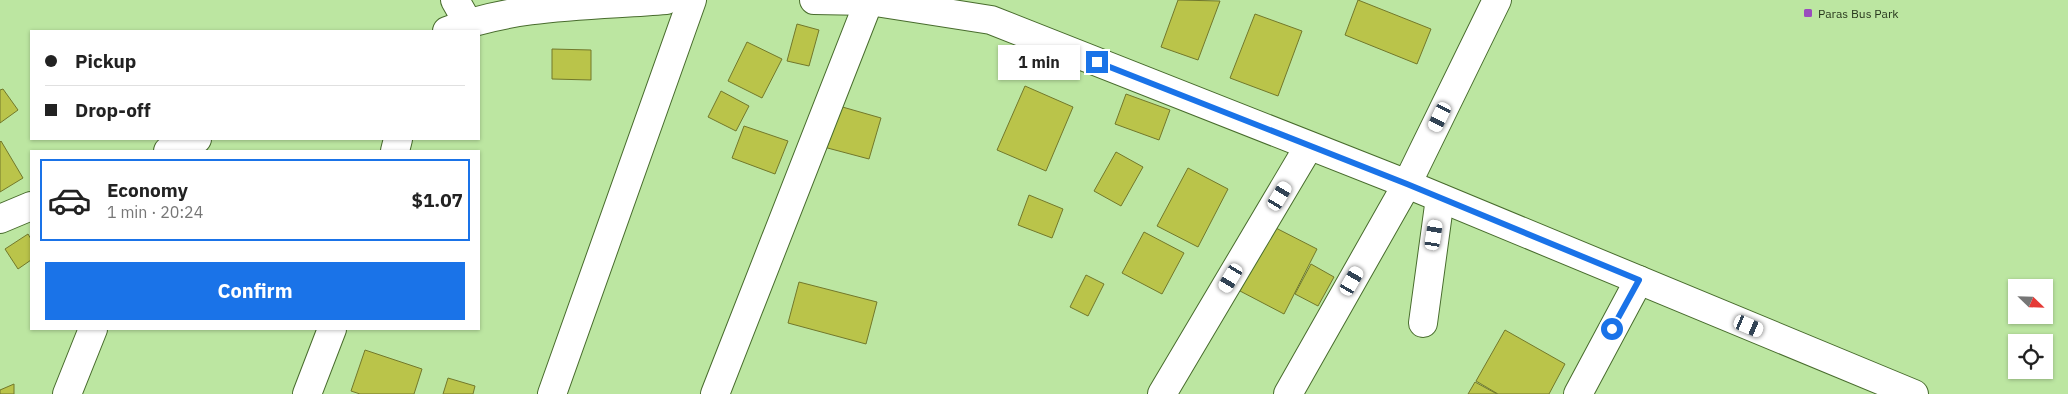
<!DOCTYPE html>
<meta charset="utf-8">
<style>
:root{--surface:#fff;--page:#f6f6f6;--text:#222;--muted:#767676;--line:#e0e0e0;--accent:#1a73e8}
body{margin:0;font-family:"IBM Plex Sans",sans-serif;background:var(--page);color:var(--text);height:100vh;display:flex;flex-direction:column;font-size:19px;white-space:nowrap}
*{box-sizing:border-box;margin:0}
p{font-size:16px;color:var(--muted)}
.icon{flex:none;width:28px;height:28px;fill:none;stroke:currentColor;stroke-width:2;stroke-linecap:round;stroke-linejoin:round}
.map{position:relative;flex:1;overflow:hidden}
.panel{position:absolute;left:30px;top:150px;width:450px;height:180px;display:flex;flex-direction:column;background:var(--surface);border-radius:0px;box-shadow:0 1px 4px #0004}
.panel>*{flex:none}
.guide{position:absolute;left:30px;top:30px;width:450px;height:110px;border-radius:0px;box-shadow:0 1px 4px #0004;display:grid;align-content:center;height:110px;padding:0 15px;background:var(--surface)}
.needle{width:32px;rotate:113deg}
.controls{position:absolute;left:2008px;top:279px;display:grid;gap:10px}
.controls a{display:grid;place-items:center;width:45px;height:45px;border-radius:0px;background:var(--surface);box-shadow:0 1px 4px #0004;font-size:25px}
.end{position:absolute;width:22px;height:22px;margin:-11px;border:6px solid #1a73e8;background:#fff;box-shadow:0 0 0 2px #fff}
.from{border-radius:50%}
.bubble{position:absolute;height:35px;border-radius:0px;background:var(--surface);box-shadow:0 1px 4px #0004;font-size:16px;font-weight:700;line-height:35px;text-align:center}
.car{position:absolute;width:15px;height:30px;margin:-15px -8px;border-radius:6px;box-shadow:0 0 4px 1px #0007;background:linear-gradient(#fff 24%,#345 0 40%,#fff 0 76%,#345 0 86%,#fff 0)}
.guide b{display:flex;align-items:center;gap:18px;height:48px;font-size:19px}
.guide b+b{border-top:1px solid var(--line)}
.guide i{width:12px;height:12px;background:var(--text)}
ul{padding:9px 0 0;list-style:none}
li{display:flex;align-items:center;gap:15px;height:82px;margin:0 10px 8px;padding:0 5px;border:2px solid var(--line);border-radius:0px}
li div{flex:1}
li b{display:block;font-size:19px}
li em{font-style:normal;font-weight:700}
li.on{border-color:var(--accent)}
li>.icon{width:45px;height:45px;stroke-width:1.5}
.cta{display:flex;gap:10px;margin-top:auto;padding:10px 15px}
.cta a{flex:1;height:58px;border-radius:0px;background:var(--accent);color:#fff;font-size:20px;font-weight:700;line-height:58px;text-align:center}
.map>svg:first-child{display:block}
.building{fill:#bac44a;stroke:#72782b}
.lines{fill:none;stroke-linecap:round;stroke-linejoin:round}
.minor-casing{stroke:#486c2d;stroke-width:30}
.minor{stroke:#fff;stroke-width:28}
.route{stroke:#1a73e8;stroke-width:6}
.poi-dot{fill:#9a4cbd;stroke:#bce6a1;stroke-width:2}
.labels{text-anchor:middle;dominant-baseline:central;stroke-width:4;stroke-linejoin:round;paint-order:stroke}
.poi-label{font-size:12px;fill:#29391e;stroke:#bce6a1;text-anchor:start}
</style>
<div class="map">
<svg width="2068" height="394" viewBox="0 0 2068 394">
<rect width="100%" height="100%" fill="#bce6a1"/>
<g class="building">
<polygon points="1178,0 1220,1 1198,60 1161,47"/>
<polygon points="1358,0 1431,29 1417,64 1345,35"/>
<polygon points="1255,14 1302,31 1278,96 1230,78"/>
<polygon points="797,24 819,30 809,66 787,61"/>
<polygon points="747,42 782,59 762,98 728,81"/>
<polygon points="552,49 591,50 591,80 552,79"/>
<polygon points="1025,86 1073,107 1046,171 997,150"/>
<polygon points="3,89 18,110 0,123 0,90"/>
<polygon points="721,91 749,106 736,131 708,117"/>
<polygon points="1126,94 1170,110 1159,140 1115,124"/>
<polygon points="832,104 881,118 869,159 820,146"/>
<polygon points="744,126 788,141 775,174 732,158"/>
<polygon points="1,141 23,178 0,192 0,142"/>
<polygon points="1116,152 1143,167 1121,206 1094,191"/>
<polygon points="1188,168 1228,189 1198,247 1157,226"/>
<polygon points="1029,195 1063,209 1052,238 1018,225"/>
<polygon points="1272,226 1317,249 1284,314 1240,291"/>
<polygon points="1144,232 1184,253 1162,294 1122,273"/>
<polygon points="28,234 31,239 31,260 18,269 5,249"/>
<polygon points="1311,264 1334,277 1318,306 1295,294"/>
<polygon points="1086,275 1104,284 1088,316 1070,307"/>
<polygon points="799,282 877,302 866,344 788,323"/>
<polygon points="1505,330 1565,364 1549,394 1498,394 1476,381"/>
<polygon points="365,350 422,369 414,394 360,394 351,391"/>
<polygon points="448,378 475,386 473,394 443,394"/>
<polygon points="1475,382 1497,394 1468,394"/>
<polygon points="14,384 14,394 0,394 0,390"/>
</g>
<g class="lines">
<g class="minor-casing">
<g id="minor">
<polyline points="455,0 468,23"/>
<polyline points="814,0 869,1 991,20 1407,184 1914,394"/>
<path d="M447,31C515,4 594,6 666,0"/>
<polyline points="168,151 197,139"/>
<polyline points="395,151 398,139"/>
<polyline points="0,219 31,206"/>
<polyline points="1423,323 1440,198"/>
<polyline points="67,394 93,329"/>
<polyline points="307,394 332,329"/>
<polyline points="552,394 692,0"/>
<polyline points="715,394 869,1"/>
<polyline points="1162,394 1309,146"/>
<polyline points="1288,394 1407,184 1497,0"/>
<polyline points="1578,394 1639,280"/>
</g>
</g>
<use href="#minor" class="minor"/>
</g>
<g class="lines">
<polyline class="route" points="1097,62 1407,184 1639,280 1612,329"/>
</g>
<rect class="poi-dot" x="1803" y="8" width="10" height="10" rx="2.5"/>
<g class="labels">
<g class="poi-label">
<text x="1818" y="13">Paras Bus Park</text>
</g>
</g>
</svg>
<div class="controls">
<a><svg class="needle" viewBox="-14 -14 28 28"><path d="M0-13l5 13h-10z" fill="#e53935"/><path d="M0 13l5-13h-10z" fill="#767676"/></svg></a>
<a><svg class="icon" aria-label="locate" viewBox="0 0 24 24"><circle cx="12" cy="12" r="6"/><path d="M12 2v4M12 18v4M2 12h4M18 12h4"/></svg></a>
</div>
<i class="end from" style="left:1612px;top:329px"></i>
<i class="end" style="left:1097px;top:62px"></i>
<div class="bubble" style="left:998px;top:45px;width:82px">1 min</div>
<i class="car" style="left:1440px;top:117px;rotate:206deg"></i>
<i class="car" style="left:1280px;top:196px;rotate:31deg"></i>
<i class="car" style="left:1434px;top:235px;rotate:9deg"></i>
<i class="car" style="left:1231px;top:278px;rotate:211deg"></i>
<i class="car" style="left:1352px;top:281px;rotate:30deg"></i>
<i class="car" style="left:1749px;top:326px;rotate:113deg"></i>
<div class="guide">
<b><i class="from"></i>Pickup</b>
<b><i></i>Drop-off</b>
</div>
<section class="panel">
<ul>
<li class="on"><svg class="icon" aria-label="car" viewBox="0 0 24 24"><path d="M5 17H2v-5l4-1 3-4h7l3 4 3 1v5h-3M9 17h6M6 11h13"/><circle cx="7" cy="17" r="2"/><circle cx="17" cy="17" r="2"/></svg><div><b>Economy</b><p>1 min · 20:24</p></div><em>$1.07</em></li>
</ul>
<div class="cta"><a>Confirm</a></div>
</section>
</div>
